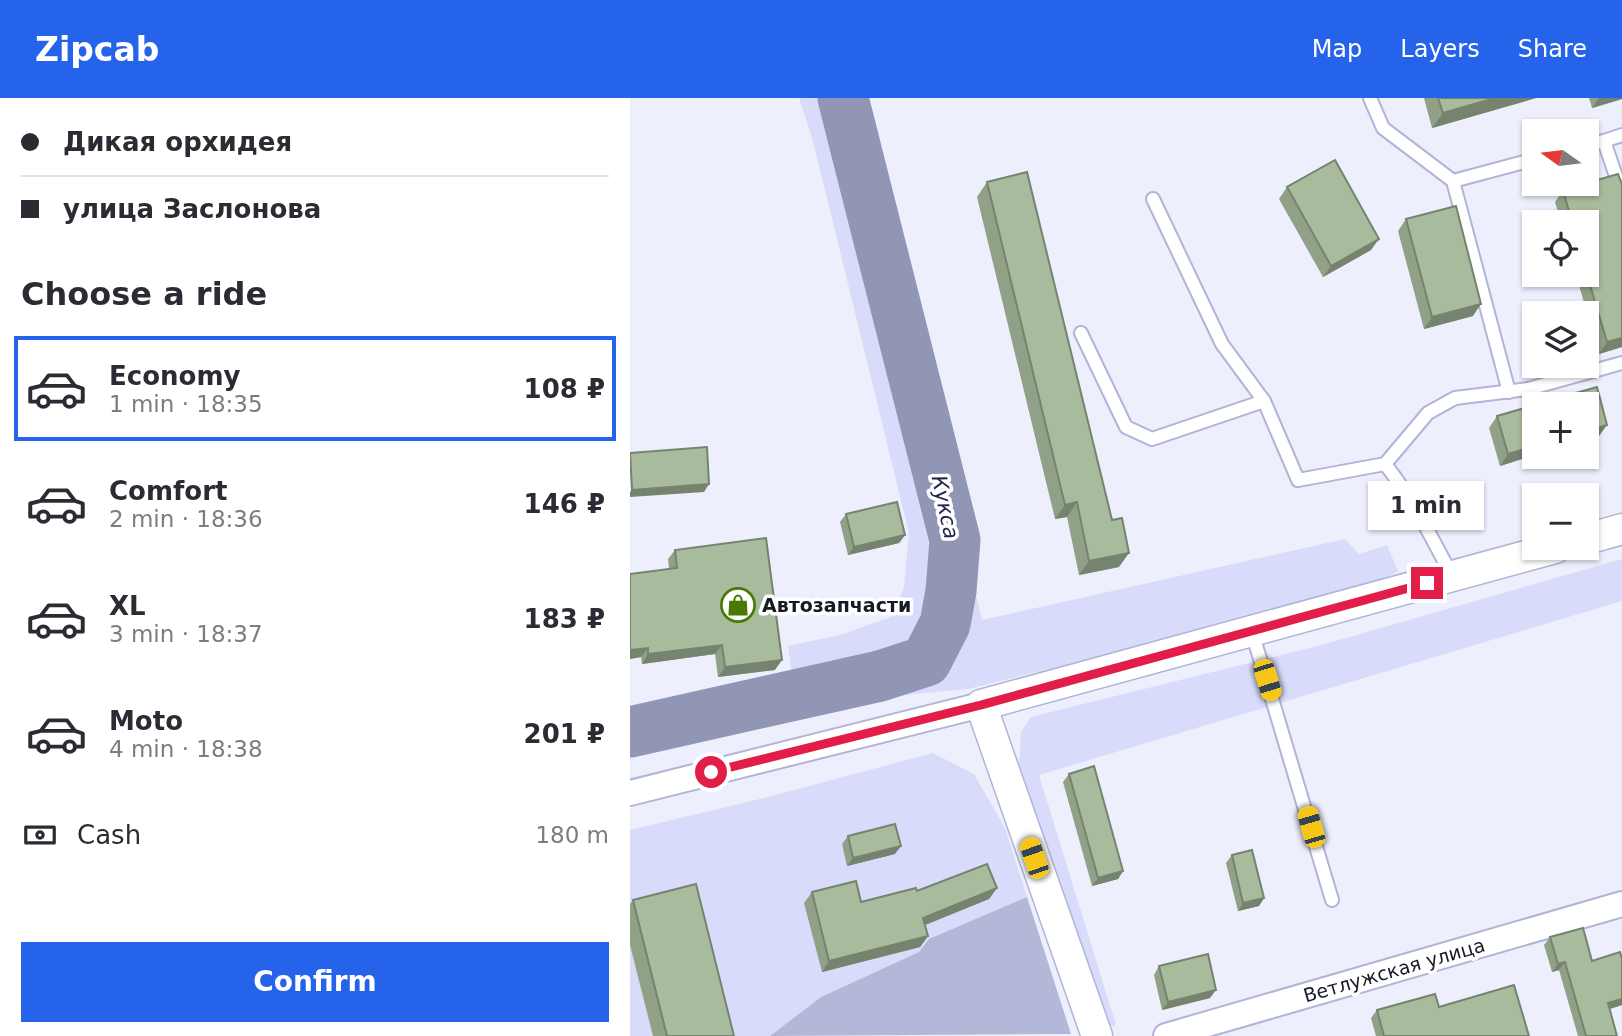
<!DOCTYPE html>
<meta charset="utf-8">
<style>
:root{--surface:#fff;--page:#f2f2f3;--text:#2b2b33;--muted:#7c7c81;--line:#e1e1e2;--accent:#2563eb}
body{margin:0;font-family:"DejaVu Sans",sans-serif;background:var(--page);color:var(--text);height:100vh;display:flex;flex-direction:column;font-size:26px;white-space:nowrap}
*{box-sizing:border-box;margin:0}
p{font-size:23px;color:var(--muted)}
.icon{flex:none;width:38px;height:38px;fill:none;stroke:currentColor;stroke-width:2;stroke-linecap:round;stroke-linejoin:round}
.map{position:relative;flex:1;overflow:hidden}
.drawer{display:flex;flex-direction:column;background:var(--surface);width:630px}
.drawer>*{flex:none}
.top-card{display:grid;align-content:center;height:154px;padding:0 21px;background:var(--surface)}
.needle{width:46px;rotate:284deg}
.buttons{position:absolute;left:892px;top:21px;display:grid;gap:14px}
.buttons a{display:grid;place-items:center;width:77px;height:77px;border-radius:0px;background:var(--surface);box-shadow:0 2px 5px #0004;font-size:35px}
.end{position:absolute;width:32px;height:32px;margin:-16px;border:9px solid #e11d48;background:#fff;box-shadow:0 0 0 4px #fff}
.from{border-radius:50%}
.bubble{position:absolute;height:49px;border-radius:0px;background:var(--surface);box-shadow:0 2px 5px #0004;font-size:23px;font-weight:700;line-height:49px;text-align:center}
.car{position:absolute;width:21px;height:42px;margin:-21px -10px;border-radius:9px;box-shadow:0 0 5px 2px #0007;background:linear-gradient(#f5c518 24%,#345 0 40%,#f5c518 0 76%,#345 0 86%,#f5c518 0)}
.top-card b{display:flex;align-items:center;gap:24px;height:66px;font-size:26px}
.top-card b+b{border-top:2px solid var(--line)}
.top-card i{width:18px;height:18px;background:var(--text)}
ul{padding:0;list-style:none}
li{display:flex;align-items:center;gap:21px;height:105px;margin:0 14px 10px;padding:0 7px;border:4px solid transparent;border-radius:0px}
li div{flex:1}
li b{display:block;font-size:26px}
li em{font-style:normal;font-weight:700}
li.selected{border-color:var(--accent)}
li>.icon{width:63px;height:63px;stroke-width:1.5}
h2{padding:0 21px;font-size:32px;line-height:84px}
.pay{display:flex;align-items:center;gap:18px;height:77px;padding:0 21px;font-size:26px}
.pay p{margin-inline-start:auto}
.cta{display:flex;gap:14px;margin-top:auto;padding:14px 21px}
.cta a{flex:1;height:80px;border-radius:0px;background:var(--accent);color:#fff;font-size:28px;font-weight:700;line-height:80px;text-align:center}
header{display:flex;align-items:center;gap:42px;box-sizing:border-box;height:98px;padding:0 35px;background:var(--accent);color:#fff}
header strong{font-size:33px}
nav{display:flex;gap:38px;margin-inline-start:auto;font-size:24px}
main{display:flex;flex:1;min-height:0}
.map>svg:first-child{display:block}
.green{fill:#d8dcfa}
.forest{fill:#b3b7d8}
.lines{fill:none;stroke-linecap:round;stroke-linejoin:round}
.river{stroke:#9296b5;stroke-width:51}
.service-casing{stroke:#b0b4d7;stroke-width:16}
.minor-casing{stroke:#b0b4d7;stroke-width:28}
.tertiary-casing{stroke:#b0b4d7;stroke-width:33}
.service{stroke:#fff;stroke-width:12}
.minor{stroke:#fff;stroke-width:24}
.tertiary{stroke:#fff;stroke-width:30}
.wall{fill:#91a187}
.shaded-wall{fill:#76836e}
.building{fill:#a9bb9d;stroke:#76836e;stroke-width:2}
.route{stroke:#e11d48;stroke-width:9}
.labels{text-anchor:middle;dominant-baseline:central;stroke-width:7;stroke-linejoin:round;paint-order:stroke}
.poi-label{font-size:19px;font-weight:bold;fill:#171925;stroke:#fff;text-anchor:start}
.street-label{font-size:19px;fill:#171925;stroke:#fff}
.water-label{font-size:21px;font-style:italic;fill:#24254f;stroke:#fff}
</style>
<header>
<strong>Zipcab</strong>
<nav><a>Map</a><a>Layers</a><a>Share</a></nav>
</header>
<main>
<section class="drawer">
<div class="top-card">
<b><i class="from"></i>Дикая орхидея</b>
<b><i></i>улица Заслонова</b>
</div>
<h2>Choose a ride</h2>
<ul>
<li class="selected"><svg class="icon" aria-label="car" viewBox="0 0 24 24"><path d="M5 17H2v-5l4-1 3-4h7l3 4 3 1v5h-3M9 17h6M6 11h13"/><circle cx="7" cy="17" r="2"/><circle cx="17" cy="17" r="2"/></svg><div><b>Economy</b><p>1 min · 18:35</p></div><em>108 ₽</em></li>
<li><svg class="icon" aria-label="car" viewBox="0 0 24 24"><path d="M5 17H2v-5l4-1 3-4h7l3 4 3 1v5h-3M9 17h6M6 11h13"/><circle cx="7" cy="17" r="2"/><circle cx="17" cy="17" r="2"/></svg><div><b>Comfort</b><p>2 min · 18:36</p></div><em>146 ₽</em></li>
<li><svg class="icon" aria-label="car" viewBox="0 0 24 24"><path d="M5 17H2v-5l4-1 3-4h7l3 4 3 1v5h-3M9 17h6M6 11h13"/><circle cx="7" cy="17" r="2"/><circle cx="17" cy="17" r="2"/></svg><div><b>XL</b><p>3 min · 18:37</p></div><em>183 ₽</em></li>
<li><svg class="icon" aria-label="car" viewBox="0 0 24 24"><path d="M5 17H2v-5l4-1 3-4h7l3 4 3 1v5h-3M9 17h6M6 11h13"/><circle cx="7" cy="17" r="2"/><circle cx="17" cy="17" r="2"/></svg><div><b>Moto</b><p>4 min · 18:38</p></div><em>201 ₽</em></li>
</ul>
<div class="pay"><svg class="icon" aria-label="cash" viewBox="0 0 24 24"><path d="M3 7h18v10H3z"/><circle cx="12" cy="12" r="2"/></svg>Cash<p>180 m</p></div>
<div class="cta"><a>Confirm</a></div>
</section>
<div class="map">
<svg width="992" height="938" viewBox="0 0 992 938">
<rect width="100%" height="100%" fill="#edeffd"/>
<g class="green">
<polygon points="169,0 199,0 259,226 309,437 306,507 293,542 254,563 163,583 158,548 210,537 261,519 274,489 279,435 183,43"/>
<polygon points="715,441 729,456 757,447 768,473 734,493 338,591 168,607 294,573 318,554 337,458 352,522"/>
<polygon points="992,461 992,503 409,677 486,927 471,930 389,669 391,634 401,619 695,546"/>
<polygon points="303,655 344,676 375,730 397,799 299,841 289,854 191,899 140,938 0,938 0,732 134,700"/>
</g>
<polygon class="forest" points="397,799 441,936 140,938 191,899 289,854 299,841"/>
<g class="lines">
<polyline class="river" points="0,634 250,578 296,563 315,526 321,493 325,442 213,0"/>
<g class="service-casing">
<g id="service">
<polyline points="740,0 753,30 823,83 879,294"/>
<polyline points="992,37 974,43 992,96"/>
<polyline points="957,47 974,43"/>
<polyline points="823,83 905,61"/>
<polyline points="523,101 592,246 634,303 668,382 755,366 798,315 825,300 898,291 992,265"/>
<polyline points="451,235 496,329 522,341 634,303"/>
<path d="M755,366C782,400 802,440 822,478"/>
<polyline points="622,534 702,802"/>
</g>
</g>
<g class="minor-casing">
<g id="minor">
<polyline points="0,695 351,607"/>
<polyline points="536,938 992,806"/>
</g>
</g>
<g class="tertiary-casing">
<g id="tertiary">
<polyline points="957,441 992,431"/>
<polyline points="467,938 351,607 925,450"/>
</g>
</g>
<use href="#service" class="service"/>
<use href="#minor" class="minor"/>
<use href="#tertiary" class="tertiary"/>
</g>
<g class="wall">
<polygon points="794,0 906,0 802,30"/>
<polygon points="959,0 992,0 992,1 962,10"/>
<polygon points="988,76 992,86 992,249 969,256 946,177 957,177 957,124 931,124 925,104 933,92"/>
<polygon points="357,84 482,422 489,469 449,477 437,419 425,421 347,99"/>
<polygon points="657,89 741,152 693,179 649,101"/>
<polygon points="776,121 843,218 794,231 768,133"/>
<polygon points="867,318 905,357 870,368 859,330"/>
<polygon points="216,416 275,437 269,445 218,457 210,424"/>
<polygon points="45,452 145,572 88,579 85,556 12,566 11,559 0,561 0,476 39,471 38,461"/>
<polygon points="439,676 493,773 488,781 462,788 433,684"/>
<polygon points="218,738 265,756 217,768 212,746"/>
<polygon points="602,757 634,800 629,808 608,813 596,765"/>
<polygon points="367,790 359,801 295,827 298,838 290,849 192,874 174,805 182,794 231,804 287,793"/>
<polygon points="3,802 104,938 23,938 0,847 0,806"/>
<polygon points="920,839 962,863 992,907 980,911 987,938 948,938 929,872 922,874 914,847"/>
<polygon points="529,868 580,900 532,912 524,877"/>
<polygon points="809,909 899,938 746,938 741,920 747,912"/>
</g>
<g class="shaded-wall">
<polygon points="865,0 906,0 802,30 813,15"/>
<polygon points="969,0 992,0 992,1 962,10"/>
<polygon points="749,141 741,152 693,179 701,168"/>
<polygon points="851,206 843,218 794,231 802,219"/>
<polygon points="992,240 992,249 969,256 977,244"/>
<polygon points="977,327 969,338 957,342 957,333"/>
<polygon points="905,348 905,357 870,368 878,356"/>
<polygon points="79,386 74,394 0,399 0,394 2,392"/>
<polygon points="447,404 437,419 425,421 435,407"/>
<polygon points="275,437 269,445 218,457 224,449"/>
<polygon points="499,455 489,469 449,477 459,463"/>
<polygon points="92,547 85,556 12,566 18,556"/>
<polygon points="18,550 11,559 0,561 0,552"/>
<polygon points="152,562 145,572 88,579 95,569"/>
<polygon points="271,748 265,756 217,768 223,760"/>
<polygon points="493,773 488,781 462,788 468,780"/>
<polygon points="367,790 359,801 285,831 293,820"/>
<polygon points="634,800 629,808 608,813 613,805"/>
<polygon points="298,838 290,849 192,874 199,863"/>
<polygon points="935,864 929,872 922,874 928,866"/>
<polygon points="586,892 580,900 532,912 538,904"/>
<polygon points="992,901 992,907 973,913 978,905"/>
</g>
<g class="building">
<polygon points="808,0 865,0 813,15"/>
<polygon points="705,62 749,141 701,168 657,89"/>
<polygon points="397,74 482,422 492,420 499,455 459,463 447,404 435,407 357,84"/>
<polygon points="988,76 992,86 992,240 977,244 957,177 957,124 942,124 933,92"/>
<polygon points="826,108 851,206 802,219 776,121"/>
<polygon points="967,289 977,327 957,333 957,306 907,306"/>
<polygon points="905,307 905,348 878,356 867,318"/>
<polygon points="77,349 79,386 2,392 0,355"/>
<polygon points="267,404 275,437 224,449 216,416"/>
<polygon points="136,440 152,562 95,569 92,547 18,556 18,550 0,552 0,476 47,470 45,452"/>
<polygon points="464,668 493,773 468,780 439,676"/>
<polygon points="265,726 271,748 223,760 218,738"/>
<polygon points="622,752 634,800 613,805 602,757"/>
<polygon points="357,766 367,790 293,820 298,838 199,863 182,794 226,783 231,804 286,790 287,793"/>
<polygon points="66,786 104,938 37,938 3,802"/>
<polygon points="953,830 962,863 990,854 992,861 992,901 978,905 987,938 956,938 935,864 928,866 920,839"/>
<polygon points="578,856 586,892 538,904 529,868"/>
<polygon points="884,887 899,938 754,938 747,912 805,896 809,909"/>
</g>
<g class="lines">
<polyline class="route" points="81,674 351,607 797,485"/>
</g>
<defs>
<g id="shop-ring" transform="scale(1.75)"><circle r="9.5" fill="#fff" stroke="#477904" stroke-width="1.5"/><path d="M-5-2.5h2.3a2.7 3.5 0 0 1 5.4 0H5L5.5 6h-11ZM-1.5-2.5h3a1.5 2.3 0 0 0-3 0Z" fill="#477904"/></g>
</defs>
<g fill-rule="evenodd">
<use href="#shop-ring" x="108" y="507"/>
</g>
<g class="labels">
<g class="poi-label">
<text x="132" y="507">Автозапчасти</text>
</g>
<g class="street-label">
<text transform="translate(764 872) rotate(-16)">Ветлужская улица</text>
</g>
<g class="water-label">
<text transform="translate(315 409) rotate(78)">Кукса</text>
</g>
</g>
</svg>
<div class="buttons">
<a><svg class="needle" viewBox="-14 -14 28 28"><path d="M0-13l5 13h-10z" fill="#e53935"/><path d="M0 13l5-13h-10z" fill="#7c7c81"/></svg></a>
<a><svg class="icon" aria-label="locate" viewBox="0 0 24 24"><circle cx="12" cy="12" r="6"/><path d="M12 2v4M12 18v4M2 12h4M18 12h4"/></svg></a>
<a><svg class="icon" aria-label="layers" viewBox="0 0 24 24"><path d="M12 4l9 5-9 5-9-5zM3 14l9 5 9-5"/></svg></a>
<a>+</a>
<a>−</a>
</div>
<i class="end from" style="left:81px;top:674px"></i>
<i class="end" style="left:797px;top:485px"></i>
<div class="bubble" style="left:738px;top:383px;width:116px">1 min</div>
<i class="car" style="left:637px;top:582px;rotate:163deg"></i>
<i class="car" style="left:681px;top:729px;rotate:344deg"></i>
<i class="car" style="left:404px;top:760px;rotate:341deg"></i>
</div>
</main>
